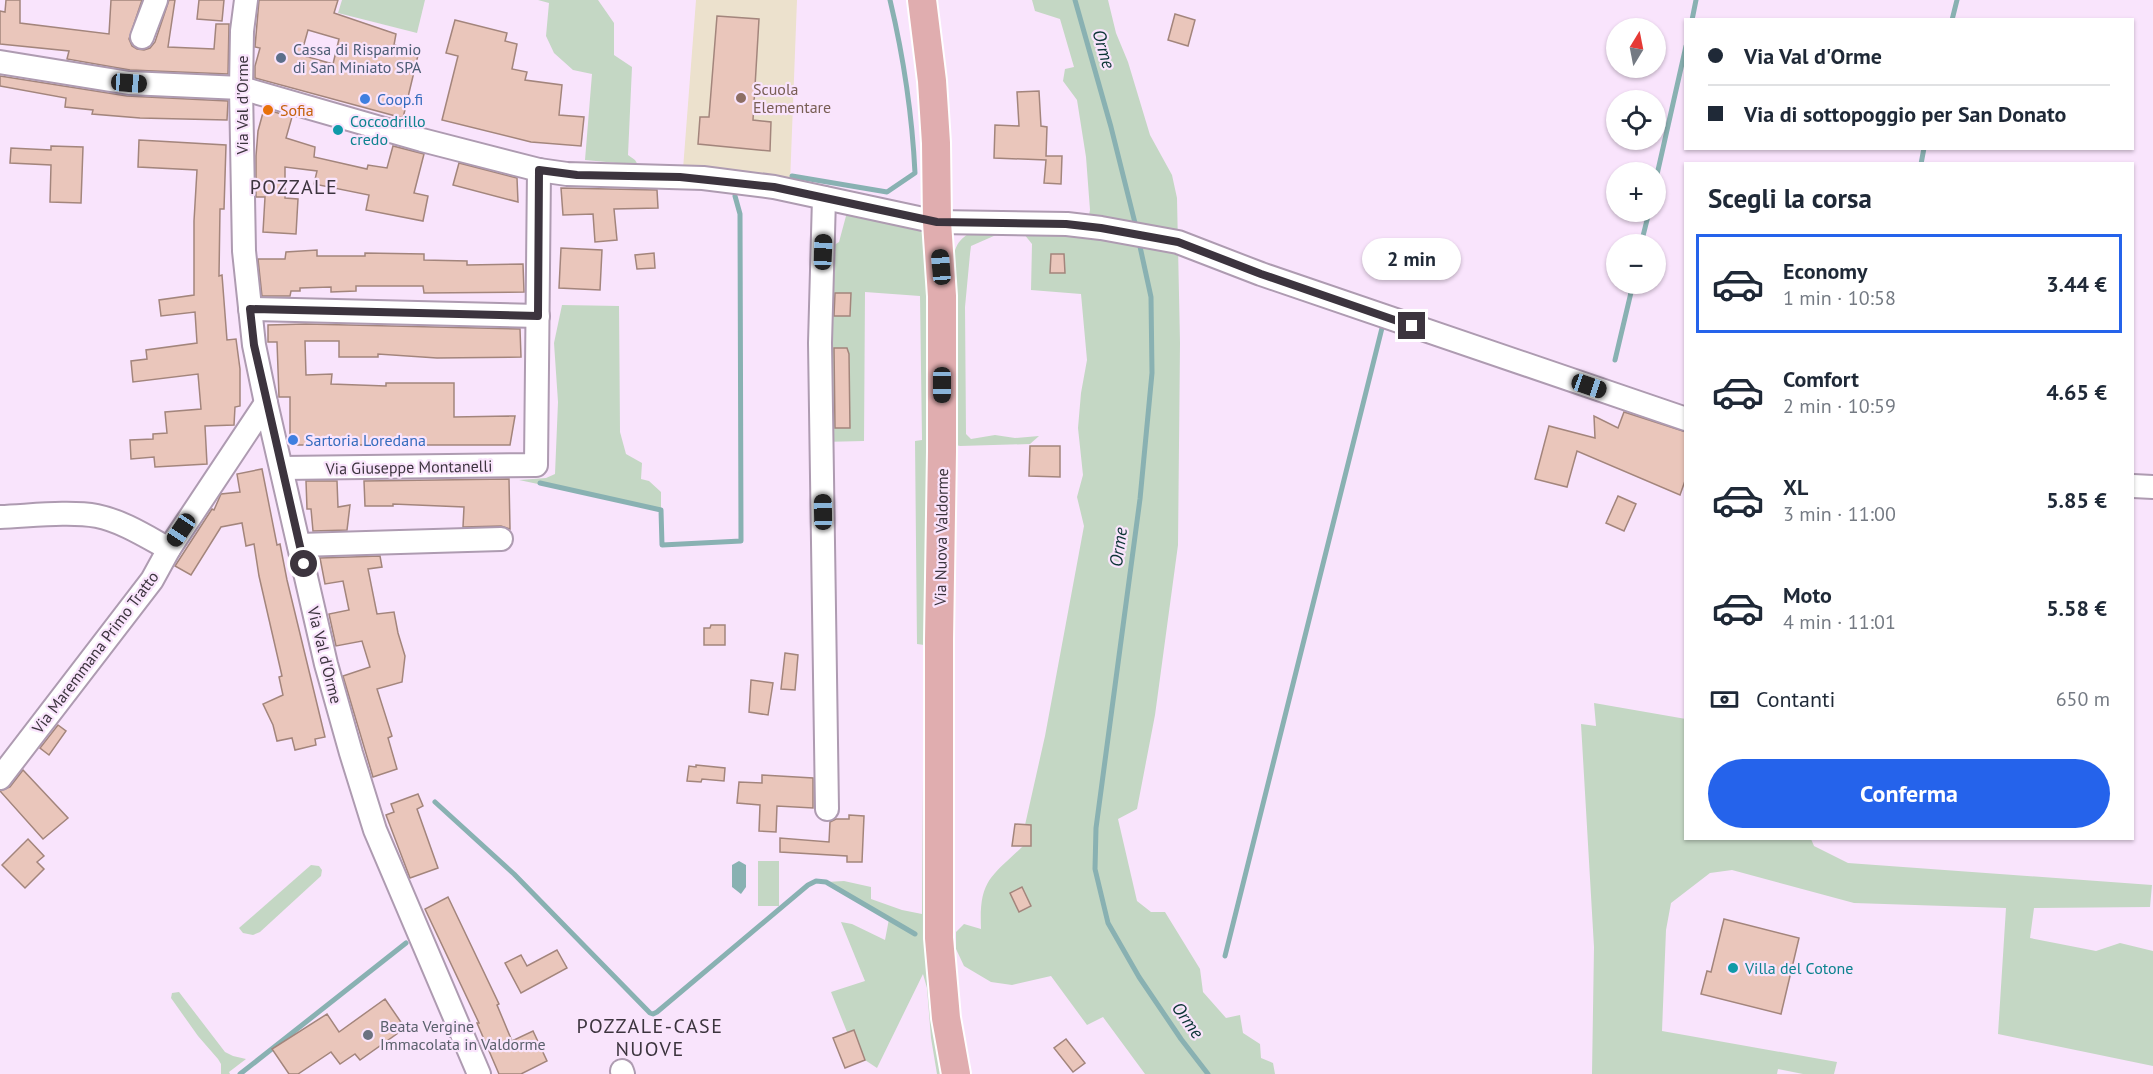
<!DOCTYPE html>
<html lang="it">
<meta charset="utf-8">
<style>
:root{--surface:#fff;--page:#f2f2f3;--text:#1f2937;--muted:#747a83;--line:#e0e1e3;--accent:#2563eb}
body{margin:0;font-family:"PT Sans",sans-serif;background:var(--page);color:var(--text);height:100vh;display:flex;flex-direction:column;font-size:22px;white-space:nowrap}
*{box-sizing:border-box;margin:0}
p{font-size:20px;color:var(--muted)}
.icon{flex:none;width:33px;height:33px;fill:none;stroke:currentColor;stroke-width:2;stroke-linecap:round;stroke-linejoin:round}
.map{position:relative;flex:1;overflow:hidden}
.side{position:absolute;left:1684px;top:162px;width:450px;height:678px;display:flex;flex-direction:column;background:var(--surface);border-radius:0px;box-shadow:0 2px 4px #0004}
.side>*{flex:none}
.top-card{position:absolute;left:1684px;top:18px;width:450px;height:132px;border-radius:0px;box-shadow:0 2px 4px #0004;display:grid;align-content:center;height:132px;padding:0 24px;background:var(--surface)}
.needle{width:39px;rotate:10deg}
.fabs{position:absolute;left:1606px;top:18px;display:grid;gap:12px}
.fabs a{display:grid;place-items:center;width:60px;height:60px;border-radius:50%;background:var(--surface);box-shadow:0 2px 4px #0004;font-size:30px}
.end{position:absolute;width:27px;height:27px;margin:-14px;border:8px solid #3c343e;background:#fff;box-shadow:0 0 0 3px #fff}
.from{border-radius:50%}
.bubble{position:absolute;height:42px;border-radius:21px;background:var(--surface);box-shadow:0 2px 4px #0004;font-size:20px;font-weight:700;line-height:42px;text-align:center}
.car{position:absolute;width:18px;height:36px;margin:-18px -9px;border-radius:8px;box-shadow:0 0 4px 2px #0007;background:linear-gradient(#222 24%,#8ab4d8 0 40%,#222 0 76%,#8ab4d8 0 86%,#222 0)}
.top-card b{display:flex;align-items:center;gap:21px;height:57px;font-size:22px}
.top-card b+b{border-top:2px solid var(--line)}
.top-card i{width:15px;height:15px;background:var(--text)}
ul{padding:0;list-style:none}
li{display:flex;align-items:center;gap:18px;height:99px;margin:0 12px 9px;padding:0 12px;border:3px solid transparent;border-radius:0px}
li div{flex:1}
li b{display:block;font-size:22px}
li em{font-style:normal;font-weight:700}
li.active{border-color:var(--accent)}
li>.icon{width:54px;height:54px;stroke-width:1.5}
h2{padding:0 24px;font-size:27px;line-height:72px}
.pay{display:flex;align-items:center;gap:15px;height:66px;padding:0 24px;font-size:22px}
.pay p{margin-inline-start:auto}
.cta{display:flex;gap:12px;margin-top:auto;padding:12px 24px}
.cta a{flex:1;height:69px;border-radius:36px;background:var(--accent);color:#fff;font-size:24px;font-weight:700;line-height:69px;text-align:center}
.map>svg:first-child{display:block}
.education{fill:#ece1cd}
.green{fill:#c4d7c4}
.water{fill:#89b1b2}
.lines{fill:none;stroke-linecap:round;stroke-linejoin:round}
.stream{stroke:#89b1b2;stroke-width:5}
.building{fill:#eac6bb;stroke:#a3857c;stroke-width:1.5;fill-rule:evenodd}
.minor-casing{stroke:#ae9bb1;stroke-width:26}
.major-casing{stroke:#fff;stroke-width:32}
.minor{stroke:#fff;stroke-width:22}
.major{stroke:#e0adaf;stroke-width:28}
.route{stroke:#3c343e;stroke-width:8}
.service-dot{fill:#5c6f8a;stroke:#f9e4fc;stroke-width:2}
.education-dot{fill:#8d6e63;stroke:#f9e4fc;stroke-width:2}
.shop-dot{fill:#3f7fe0;stroke:#f9e4fc;stroke-width:2}
.food-dot{fill:#e8710a;stroke:#f9e4fc;stroke-width:2}
.culture-dot{fill:#0f9aa8;stroke:#f9e4fc;stroke-width:2}
.worship-dot{fill:#6b7280;stroke:#f9e4fc;stroke-width:2}
.labels{text-anchor:middle;dominant-baseline:central;stroke-width:4.5;stroke-linejoin:round;paint-order:stroke}
.service-label{font-size:16px;fill:#4e5e75;stroke:#f9e4fc;text-anchor:start}
.education-label{font-size:16px;fill:#785e54;stroke:#f9e4fc;text-anchor:start}
.shop-label{font-size:16px;fill:#366cbe;stroke:#f9e4fc;text-anchor:start}
.street-label{font-size:16px;fill:#3c343e;stroke:#f9e4fc}
.food-label{font-size:16px;fill:#c56008;stroke:#f9e4fc;text-anchor:start}
.culture-label{font-size:16px;fill:#0d838f;stroke:#f9e4fc;text-anchor:start}
.worship-label{font-size:16px;fill:#5b616d;stroke:#f9e4fc;text-anchor:start}
.water-label{font-size:18px;font-style:italic;fill:#0b3435;stroke:#f9e4fc}
.quarter-label{font-size:20px;letter-spacing:1.5px;fill:#3c343e;stroke:#f9e4fc}
</style>
<div class="map">
<svg width="2153" height="1074" viewBox="0 0 2153 1074">
<rect width="100%" height="100%" fill="#f9e4fc"/>
<polygon class="education" points="696,0 797,0 790,183 683,169"/>
<g class="green">
<polygon points="342,0 425,0 417,33 338,13"/>
<polygon points="538,0 598,0 614,23 614,55 632,67 628,155 635,160 638,165 585,160 592,74 573,70 554,53 546,36 549,3"/>
<path d="M1032,0H1108L1116,33L1128,62L1150,135L1172,175L1177,198L1180,343L1178,545L1155,715L1137,809L1118,819L1137,901L1151,912H1165L1200,969L1203,992L1226,1018L1240,1015L1243,1033L1260,1044L1261,1058L1273,1063L1275,1074H1145L1103,1017L1087,1025L1051,976L1012,985L991,982L964,966L956,949V932L964,924L981,929C979,880 990,878 1023,846H1031V825H1025L1045,736L1084,526L1077,497L1083,475L1078,428L1081,393L1087,360L1081,294L1031,290L1032,244L1024,234L1087,226L1090,210L1086,157L1077,100L1063,81L1065,69L1074,67L1060,19L1035,11Z"/>
<polygon points="842,202 910,223 921,231 928,242 942,432 956,1074 937,1074 931,1038 927,988 923,974 877,1068 865,1060 857,1040 851,1042 831,992 865,981 841,922 852,924 885,940 889,919 826,882 844,881 871,887 871,899 902,910 922,914 924,645 917,644 915,441 922,440 920,296 865,292 864,441 822,442 823,252 839,242 846,216"/>
<path d="M977,228H994L996,235L971,246L970,254L965,307L966,434L971,439L995,435L1015,438L1039,436L1030,444L960,446L952,444L953,259C956,241 962,238 977,228Z"/>
<polygon points="562,305 619,306 620,432 626,454 642,463 641,479 649,481 661,492 661,510 519,480 546,478 555,474 558,402 554,343"/>
<polygon points="1594,703 1686,719 1686,838 1811,839 1814,846 1848,863 2152,885 2150,907 2034,908 2030,938 2096,951 2120,943 2153,951 2153,1066 1998,1034 2006,908 1854,903 1732,870 1710,873 1671,903 1666,930 1662,1031 1837,1062 1834,1074 1803,1074 1778,1069 1777,1074 1592,1074 1594,947 1581,724 1596,726"/>
<rect x="758" y="861" width="21" height="45"/>
<polygon points="311,865 319,866 322,870 321,876 260,932 253,935 243,933 239,928"/>
<polygon points="179,992 225,1052 233,1056 246,1059 229,1072 230,1074 221,1074 221,1064 218,1059 198,1036 171,998 172,993"/>
</g>
<polygon class="water" points="739,861 746,865 746,887 741,894 732,887 732,865"/>
<g class="lines">
<g class="stream">
<polyline points="1075,0 1111,127 1136,227"/>
<polyline points="1692,20 1696,0"/>
<polyline points="1952,20 1957,0"/>
<polyline points="1921,164 1924,148"/>
<path d="M792,176L887,192L915,173C912,112 904,59 890,0"/>
<polyline points="1656,179 1686,46"/>
<polyline points="1139,242 1151,297 1152,373 1140,499 1096,828 1095,869 1108,923 1139,977 1181,1039 1208,1074"/>
<polyline points="1641,244 1649,212"/>
<polyline points="1615,360 1633,284"/>
<polyline points="540,483 661,510 662,545 741,541 740,214 735,196"/>
<polyline points="435,802 514,874 650,1013 653,1014 657,1012 808,885 816,881 826,882 915,934"/>
<polyline points="1225,956 1382,328"/>
<polyline points="240,1074 406,943"/>
</g>
</g>
<g class="building">
<polygon points="6,0 20,0 20,23 109,34 111,0 142,0 129,39 132,46 137,49 144,50 150,48 155,42 169,0 175,0 168,47 214,49 216,24 229,24 228,74 130,70 67,59 69,51 0,44 0,11 5,12"/>
<polygon points="199,0 224,0 222,21 197,19"/>
<path d="M259,0H338L334,13L396,34L394,45L419,51L403,118L255,78V66L260,48L255,47ZM308,30L339,39L333,64L301,55Z"/>
<polygon points="1175,14 1195,20 1188,46 1168,40"/>
<polygon points="717,16 759,19 753,120 771,122 770,151 698,144 700,117 709,117"/>
<polygon points="455,20 507,33 505,41 517,44 512,69 527,72 525,80 562,85 559,115 584,117 581,146 531,142 442,120 458,56 446,53"/>
<polygon points="0,76 127,96 228,101 227,120 140,118 92,114 93,110 65,107 66,98 0,86"/>
<polygon points="1039,91 1041,126 1047,127 1046,156 1062,156 1061,184 1044,183 1046,160 994,158 995,125 1019,126 1017,92"/>
<polygon points="264,109 292,117 286,138 315,147 314,157 367,169 368,165 387,168 393,146 424,154 414,193 428,196 423,221 366,210 369,195 314,184 317,171 285,167 285,198 298,199 296,234 263,232 265,197 256,197 256,156 258,131"/>
<polygon points="139,140 226,145 224,209 220,209 219,276 222,275 227,340 236,339 240,369 240,406 235,407 234,425 205,426 207,464 155,467 154,457 131,459 130,440 153,439 153,434 167,433 165,412 201,409 198,374 133,382 131,361 147,359 146,350 197,343 195,312 161,316 159,300 194,295 194,221 197,170 138,167"/>
<polygon points="51,146 83,147 81,203 50,202 51,165 10,163 11,148 51,150"/>
<polygon points="459,163 517,178 518,202 453,185"/>
<polygon points="561,188 657,190 658,208 614,209 617,240 595,242 593,214 563,215"/>
<polygon points="561,248 602,250 600,290 559,288"/>
<polygon points="317,250 317,256 365,256 365,253 424,254 424,260 467,261 467,265 523,264 524,292 424,293 423,286 356,286 356,291 331,292 331,287 300,288 300,291 291,291 290,296 262,296 258,259 285,259 286,252"/>
<polygon points="654,253 655,268 637,269 635,255"/>
<polygon points="1051,254 1064,254 1065,273 1050,273"/>
<polygon points="835,293 851,293 850,316 834,316"/>
<polygon points="306,324 520,329 521,357 437,358 378,354 378,357 339,357 339,341 305,341 306,375 332,374 331,384 386,386 386,383 454,383 454,417 515,416 510,445 290,445 290,397 279,397 277,342 268,342 268,325"/>
<polygon points="834,348 847,348 849,354 850,428 835,428"/>
<polygon points="1624,412 1686,432 1686,478 1680,495 1577,451 1567,487 1535,479 1549,426 1595,438 1594,416 1618,428"/>
<polygon points="1030,446 1060,446 1060,477 1029,476"/>
<polygon points="262,469 277,545 280,544 287,580 325,737 315,739 316,745 295,750 292,738 277,741 273,725 263,704 283,695 279,677 282,676 259,576 254,544 246,546 242,523 221,527 191,575 175,566 212,509 214,510 221,494 240,492 237,474"/>
<polygon points="509,479 510,529 501,526 463,527 464,507 393,504 393,506 365,506 364,481"/>
<polygon points="306,481 337,481 338,507 350,505 347,530 313,531 311,509 307,509"/>
<polygon points="1618,496 1636,504 1624,531 1606,523"/>
<polygon points="380,556 382,567 368,569 377,614 394,612 398,633 405,656 402,682 377,689 392,736 388,738 397,769 373,777 343,676 370,667 362,641 336,646 329,614 349,610 343,581 325,584 320,558"/>
<polygon points="711,625 725,625 725,645 704,645 704,628 710,628"/>
<polygon points="785,653 798,655 795,690 781,689"/>
<polygon points="751,680 773,683 768,715 749,712"/>
<polygon points="58,725 66,731 49,755 40,748"/>
<polygon points="696,765 725,768 724,781 702,779 701,782 687,781 689,766 696,767"/>
<polygon points="23,770 68,818 43,839 0,791 10,787"/>
<polygon points="762,775 813,778 813,808 777,806 776,832 759,831 760,805 737,803 739,782 762,783"/>
<polygon points="418,794 423,806 417,809 438,868 410,878 386,815 394,812 391,804"/>
<polygon points="849,815 864,816 862,862 847,862 847,856 780,852 780,838 829,842 830,822 836,819 849,819"/>
<polygon points="1015,824 1031,825 1031,846 1012,846"/>
<polygon points="28,839 44,856 37,862 44,869 25,888 2,865"/>
<polygon points="1022,887 1031,906 1019,912 1010,893"/>
<polygon points="448,897 499,1004 497,1005 512,1041 533,1031 547,1061 521,1074 499,1074 477,1023 479,1023 425,909"/>
<polygon points="1724,919 1799,938 1781,1014 1701,994 1707,971 1711,972"/>
<polygon points="557,950 567,968 521,993 505,963 521,955 527,966"/>
<polygon points="385,999 405,1028 360,1060 355,1054 340,1064 331,1052 298,1074 289,1074 272,1049 327,1014 339,1032"/>
<polygon points="854,1030 865,1060 845,1068 833,1038"/>
<polygon points="1066,1039 1085,1063 1073,1072 1054,1048"/>
</g>
<g class="lines">
<g class="minor-casing">
<g id="minor">
<polyline points="246,0 242,31 241,88 244,251 254,345 266,403 326,664 351,753 375,830 479,1074"/>
<polyline points="142,37 156,0"/>
<polyline points="0,62 129,83 241,88 422,140 539,170 567,174 703,178 774,187 937,222 1067,224 1101,228 1178,242 1261,274 1686,419"/>
<polyline points="824,198 820,343 827,809"/>
<polyline points="250,309 538,316"/>
<polyline points="282,468 536,465 539,170"/>
<polyline points="2133,486 2153,487"/>
<path d="M0,517C29,516 69,511 97,516C122,521 147,537 169,549"/>
<polyline points="299,545 501,539"/>
<polyline points="0,778 152,580 169,549 266,403"/>
<polyline points="622,1071 623,1074"/>
</g>
</g>
<g class="major-casing">
<polyline id="major" points="922,0 932,81 936,143 937,222 942,296 942,451 939,640 939,938 946,1018 956,1074"/>
</g>
<use href="#minor" class="minor"/>
<use href="#major" class="major"/>
</g>
<g class="lines">
<polyline class="route" points="304,564 254,345 250,309 538,316 539,170 577,175 680,177 774,187 937,222 1066,224 1101,228 1178,242 1261,274 1412,326"/>
</g>
<circle class="service-dot" cx="281" cy="58" r="6"/>
<circle class="education-dot" cx="741" cy="98" r="6"/>
<g class="shop-dot">
<circle cx="365" cy="99" r="6"/>
<circle cx="293" cy="440" r="6"/>
</g>
<circle class="food-dot" cx="268" cy="110" r="6"/>
<g class="culture-dot">
<circle cx="338" cy="130" r="6"/>
<circle cx="1733" cy="968" r="6"/>
</g>
<circle class="worship-dot" cx="368" cy="1035" r="6"/>
<g class="labels">
<g class="service-label">
<text x="293" y="49">Cassa di Risparmio<tspan x="293" dy="18">di San Miniato SPA</tspan></text>
</g>
<g class="education-label">
<text x="753" y="89">Scuola<tspan x="753" dy="18">Elementare</tspan></text>
</g>
<g class="shop-label">
<text x="377" y="99">Coop.fi</text>
<text x="305" y="440">Sartoria Loredana</text>
</g>
<g class="street-label">
<text transform="translate(242 105) rotate(-90)">Via Val d'Orme</text>
<text transform="translate(409 467) rotate(-1)">Via Giuseppe Montanelli</text>
<text transform="translate(941 537) rotate(-89)">Via Nuova Valdorme</text>
<text transform="translate(95 652) rotate(-53)">Via Maremmana Primo Tratto</text>
<text transform="translate(325 655) rotate(76)">Via Val d'Orme</text>
</g>
<g class="food-label">
<text x="280" y="110">Sofia</text>
</g>
<g class="culture-label">
<text x="350" y="121">Coccodrillo<tspan x="350" dy="18">credo</tspan></text>
<text x="1745" y="968">Villa del Cotone</text>
</g>
<g class="worship-label">
<text x="380" y="1026">Beata Vergine<tspan x="380" dy="18">Immacolata in Valdorme</tspan></text>
</g>
<g class="water-label">
<text transform="translate(1104 49) rotate(74)">Orme</text>
<text transform="translate(1118 547) rotate(-82)">Orme</text>
<text transform="translate(1188 1020) rotate(54)">Orme</text>
</g>
<g class="quarter-label">
<text x="294" y="187">POZZALE</text>
<text x="650" y="1026">POZZALE-CASE<tspan x="650" dy="23">NUOVE</tspan></text>
</g>
</g>
</svg>
<div class="fabs">
<a><svg class="needle" viewBox="-14 -14 28 28"><path d="M0-13l5 13h-10z" fill="#e53935"/><path d="M0 13l5-13h-10z" fill="#747a83"/></svg></a>
<a><svg class="icon" aria-label="locate" viewBox="0 0 24 24"><circle cx="12" cy="12" r="6"/><path d="M12 2v4M12 18v4M2 12h4M18 12h4"/></svg></a>
<a>+</a>
<a>−</a>
</div>
<i class="end from" style="left:304px;top:564px"></i>
<i class="end" style="left:1412px;top:326px"></i>
<div class="bubble" style="left:1362px;top:238px;width:99px">2 min</div>
<i class="car" style="left:129px;top:83px;rotate:94deg"></i>
<i class="car" style="left:823px;top:252px;rotate:2deg"></i>
<i class="car" style="left:941px;top:267px;rotate:355deg"></i>
<i class="car" style="left:942px;top:385px;rotate:180deg"></i>
<i class="car" style="left:1589px;top:386px;rotate:109deg"></i>
<i class="car" style="left:823px;top:512px;rotate:359deg"></i>
<i class="car" style="left:181px;top:530px;rotate:214deg"></i>
<div class="top-card">
<b><i class="from"></i>Via Val d'Orme</b>
<b><i></i>Via di sottopoggio per San Donato</b>
</div>
<section class="side">
<h2>Scegli la corsa</h2>
<ul>
<li class="active"><svg class="icon" aria-label="car" viewBox="0 0 24 24"><path d="M5 17H2v-5l4-1 3-4h7l3 4 3 1v5h-3M9 17h6M6 11h13"/><circle cx="7" cy="17" r="2"/><circle cx="17" cy="17" r="2"/></svg><div><b>Economy</b><p>1 min · 10:58</p></div><em>3.44 €</em></li>
<li><svg class="icon" aria-label="car" viewBox="0 0 24 24"><path d="M5 17H2v-5l4-1 3-4h7l3 4 3 1v5h-3M9 17h6M6 11h13"/><circle cx="7" cy="17" r="2"/><circle cx="17" cy="17" r="2"/></svg><div><b>Comfort</b><p>2 min · 10:59</p></div><em>4.65 €</em></li>
<li><svg class="icon" aria-label="car" viewBox="0 0 24 24"><path d="M5 17H2v-5l4-1 3-4h7l3 4 3 1v5h-3M9 17h6M6 11h13"/><circle cx="7" cy="17" r="2"/><circle cx="17" cy="17" r="2"/></svg><div><b>XL</b><p>3 min · 11:00</p></div><em>5.85 €</em></li>
<li><svg class="icon" aria-label="car" viewBox="0 0 24 24"><path d="M5 17H2v-5l4-1 3-4h7l3 4 3 1v5h-3M9 17h6M6 11h13"/><circle cx="7" cy="17" r="2"/><circle cx="17" cy="17" r="2"/></svg><div><b>Moto</b><p>4 min · 11:01</p></div><em>5.58 €</em></li>
</ul>
<div class="pay"><svg class="icon" aria-label="cash" viewBox="0 0 24 24"><path d="M3 7h18v10H3z"/><circle cx="12" cy="12" r="2"/></svg>Contanti<p>650 m</p></div>
<div class="cta"><a>Conferma</a></div>
</section>
</div>
